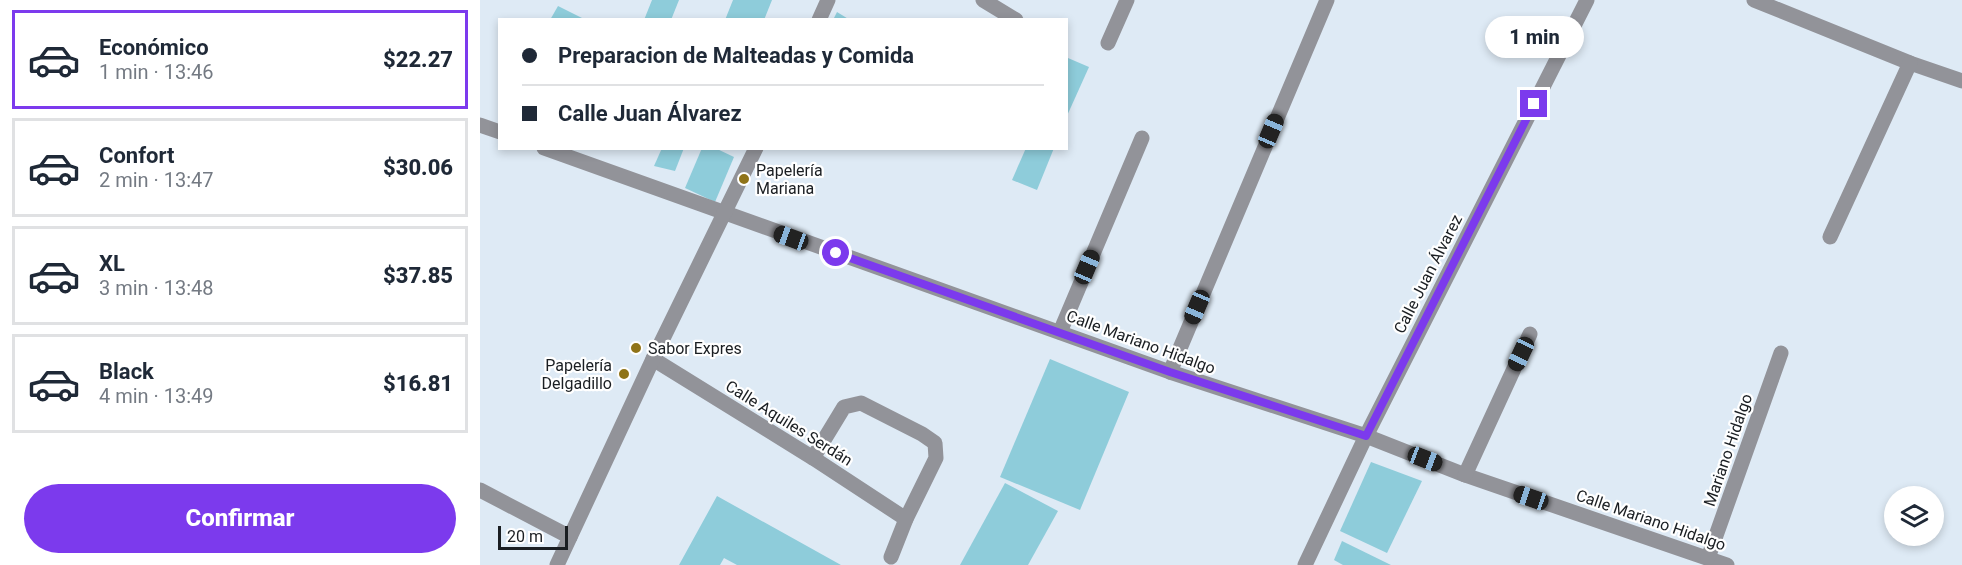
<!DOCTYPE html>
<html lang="es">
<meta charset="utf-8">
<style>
:root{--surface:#fff;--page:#f6f6f7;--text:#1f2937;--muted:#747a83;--line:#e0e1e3;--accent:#7c3aed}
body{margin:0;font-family:Roboto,sans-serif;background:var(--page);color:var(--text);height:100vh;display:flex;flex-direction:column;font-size:22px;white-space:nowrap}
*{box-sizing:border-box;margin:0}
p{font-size:20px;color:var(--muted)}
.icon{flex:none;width:33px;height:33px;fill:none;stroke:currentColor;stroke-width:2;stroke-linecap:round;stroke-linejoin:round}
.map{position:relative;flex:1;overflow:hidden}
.side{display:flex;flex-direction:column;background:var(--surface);width:480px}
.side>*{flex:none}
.guide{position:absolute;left:18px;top:18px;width:570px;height:132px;border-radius:0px;box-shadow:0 3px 9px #0003;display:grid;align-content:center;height:132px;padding:0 24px;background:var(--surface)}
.tools{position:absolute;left:1404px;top:486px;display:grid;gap:12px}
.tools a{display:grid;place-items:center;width:60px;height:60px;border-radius:50%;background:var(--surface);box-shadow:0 3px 9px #0003;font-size:30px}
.scale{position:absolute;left:18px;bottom:15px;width:70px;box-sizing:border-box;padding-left:6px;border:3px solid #1a1e22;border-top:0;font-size:16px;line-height:21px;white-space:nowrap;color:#1a1e22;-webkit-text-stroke:4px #fff;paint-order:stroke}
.end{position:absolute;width:27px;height:27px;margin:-14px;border:8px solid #7c3aed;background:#fff;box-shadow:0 0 0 3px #fff}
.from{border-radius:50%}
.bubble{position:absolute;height:42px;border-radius:21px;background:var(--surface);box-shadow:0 3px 9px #0003;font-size:20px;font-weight:800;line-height:42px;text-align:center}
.car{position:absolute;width:18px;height:36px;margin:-18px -9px;border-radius:8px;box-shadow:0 0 4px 2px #0007;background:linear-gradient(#222 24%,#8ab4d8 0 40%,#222 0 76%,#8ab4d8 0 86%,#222 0)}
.guide b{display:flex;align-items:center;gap:21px;height:57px;font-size:22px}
.guide b+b{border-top:2px solid var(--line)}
.guide i{width:15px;height:15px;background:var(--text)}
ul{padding:10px 0 0;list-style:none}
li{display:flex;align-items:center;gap:18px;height:99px;margin:0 12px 9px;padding:0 12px;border:3px solid var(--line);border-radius:0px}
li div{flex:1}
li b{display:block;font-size:22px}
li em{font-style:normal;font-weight:800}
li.selected{border-color:var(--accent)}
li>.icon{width:54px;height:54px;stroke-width:1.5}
.primary-button{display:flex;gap:12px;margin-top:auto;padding:12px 24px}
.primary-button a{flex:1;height:69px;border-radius:36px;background:var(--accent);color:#fff;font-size:24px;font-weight:800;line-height:69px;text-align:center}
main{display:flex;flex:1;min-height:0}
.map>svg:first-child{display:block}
.building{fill:#8eccda}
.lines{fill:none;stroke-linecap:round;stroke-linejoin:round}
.minor{stroke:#929399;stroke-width:15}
.route{stroke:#7c3aed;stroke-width:8}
.poi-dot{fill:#8f7318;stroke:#fff;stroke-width:2}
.labels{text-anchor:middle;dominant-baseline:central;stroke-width:4.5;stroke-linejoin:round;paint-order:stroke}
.poi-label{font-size:16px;fill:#1a1e22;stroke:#fff;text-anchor:start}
.street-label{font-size:16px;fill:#1a1e22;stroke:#fff}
</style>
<main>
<section class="side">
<ul>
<li class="selected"><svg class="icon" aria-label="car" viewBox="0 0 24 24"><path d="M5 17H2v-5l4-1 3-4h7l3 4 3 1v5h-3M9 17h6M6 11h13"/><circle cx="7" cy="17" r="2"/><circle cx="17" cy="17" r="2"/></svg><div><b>Económico</b><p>1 min · 13:46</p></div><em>$22.27</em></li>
<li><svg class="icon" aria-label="car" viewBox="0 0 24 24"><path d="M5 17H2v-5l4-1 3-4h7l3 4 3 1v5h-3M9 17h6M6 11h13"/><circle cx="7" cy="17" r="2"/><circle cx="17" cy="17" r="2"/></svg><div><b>Confort</b><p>2 min · 13:47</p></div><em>$30.06</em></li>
<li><svg class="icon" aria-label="car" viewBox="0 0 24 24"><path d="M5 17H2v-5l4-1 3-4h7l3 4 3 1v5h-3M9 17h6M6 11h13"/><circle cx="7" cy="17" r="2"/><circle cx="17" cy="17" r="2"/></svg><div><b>XL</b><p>3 min · 13:48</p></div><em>$37.85</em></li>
<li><svg class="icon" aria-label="car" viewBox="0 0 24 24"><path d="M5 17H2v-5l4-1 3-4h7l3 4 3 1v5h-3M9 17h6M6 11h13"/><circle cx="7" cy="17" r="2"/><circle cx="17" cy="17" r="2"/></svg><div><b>Black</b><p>4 min · 13:49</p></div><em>$16.81</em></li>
</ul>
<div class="primary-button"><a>Confirmar</a></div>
</section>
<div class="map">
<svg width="1482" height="565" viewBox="0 0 1482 565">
<rect width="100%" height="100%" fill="#deeaf5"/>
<g class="building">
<polygon points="172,0 199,0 191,20 164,20"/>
<polygon points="253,0 292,0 284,20 245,20"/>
<polygon points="78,6 106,20 70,20"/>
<polygon points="357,12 370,20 353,20"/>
<polygon points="588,58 609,67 586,118 586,60"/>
<polygon points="182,148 204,148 195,171 174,166"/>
<polygon points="222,148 235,148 254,157 235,202 205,188"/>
<polygon points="546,148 574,148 557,190 532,180"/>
<polygon points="570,359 649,392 600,510 520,477"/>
<polygon points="891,462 942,481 907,553 860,531"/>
<polygon points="525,483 578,511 548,565 480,565"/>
<polygon points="237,496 361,565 257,565 244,558 240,565 199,565"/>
<polygon points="862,541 911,565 863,565 854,560"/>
</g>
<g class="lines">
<g class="minor">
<polyline points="503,0 536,20"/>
<polyline points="1274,0 1430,63 1482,81"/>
<polyline points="339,20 348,0"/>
<polyline points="628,43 647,0"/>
<polyline points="0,125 20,132"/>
<polyline points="64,148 690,372 886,436 985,475 1247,565"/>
<polyline points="1350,237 1430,63"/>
<polyline points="580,332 662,138"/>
<polyline points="173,359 333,458 426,519"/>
<polyline points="690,372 847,0"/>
<polyline points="333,458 364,407 381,403 442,434 455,443 456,458 426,519 411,557"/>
<polyline points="985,475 1050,334"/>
<polyline points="0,490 90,537"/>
<polyline points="1228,558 1301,353"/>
<polyline points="77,565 173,359 276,148"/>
<polyline points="825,565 886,436 1107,0"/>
</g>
</g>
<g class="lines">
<polyline class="route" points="356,253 690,372 886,436 1054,104"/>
</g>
<g class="poi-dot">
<circle cx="264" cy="179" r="6"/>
<circle cx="156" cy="348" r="6"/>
<circle cx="144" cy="374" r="6"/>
</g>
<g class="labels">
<g class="poi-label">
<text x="276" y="170">Papelería<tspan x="276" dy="18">Mariana</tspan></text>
<text x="168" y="348">Sabor Expres</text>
<text x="132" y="365" text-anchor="end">Papelería<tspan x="132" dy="18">Delgadillo</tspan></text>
</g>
<g class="street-label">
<text transform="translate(948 274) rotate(-63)">Calle Juan Álvarez</text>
<text transform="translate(661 342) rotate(20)">Calle Mariano Hidalgo</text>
<text transform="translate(309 423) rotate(32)">Calle Aquiles Serdán</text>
<text transform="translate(1248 450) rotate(-71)">Mariano Hidalgo</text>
<text transform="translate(1171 520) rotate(19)">Calle Mariano Hidalgo</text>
</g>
</g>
</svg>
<div class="tools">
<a><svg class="icon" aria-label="layers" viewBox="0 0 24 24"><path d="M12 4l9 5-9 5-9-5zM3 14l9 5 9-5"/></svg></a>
</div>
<div class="scale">20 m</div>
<i class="end from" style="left:356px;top:253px"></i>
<i class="end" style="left:1054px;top:104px"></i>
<div class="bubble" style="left:1005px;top:16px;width:99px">1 min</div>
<i class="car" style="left:791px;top:131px;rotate:23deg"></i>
<i class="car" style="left:311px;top:238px;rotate:290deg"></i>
<i class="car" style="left:607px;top:267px;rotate:23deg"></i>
<i class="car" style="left:717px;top:307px;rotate:203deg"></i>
<i class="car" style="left:1041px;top:354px;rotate:205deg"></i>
<i class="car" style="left:945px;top:459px;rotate:111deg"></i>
<i class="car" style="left:1051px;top:498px;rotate:289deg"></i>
<div class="guide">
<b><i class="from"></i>Preparacion de Malteadas y Comida</b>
<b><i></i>Calle Juan Álvarez</b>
</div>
</div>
</main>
